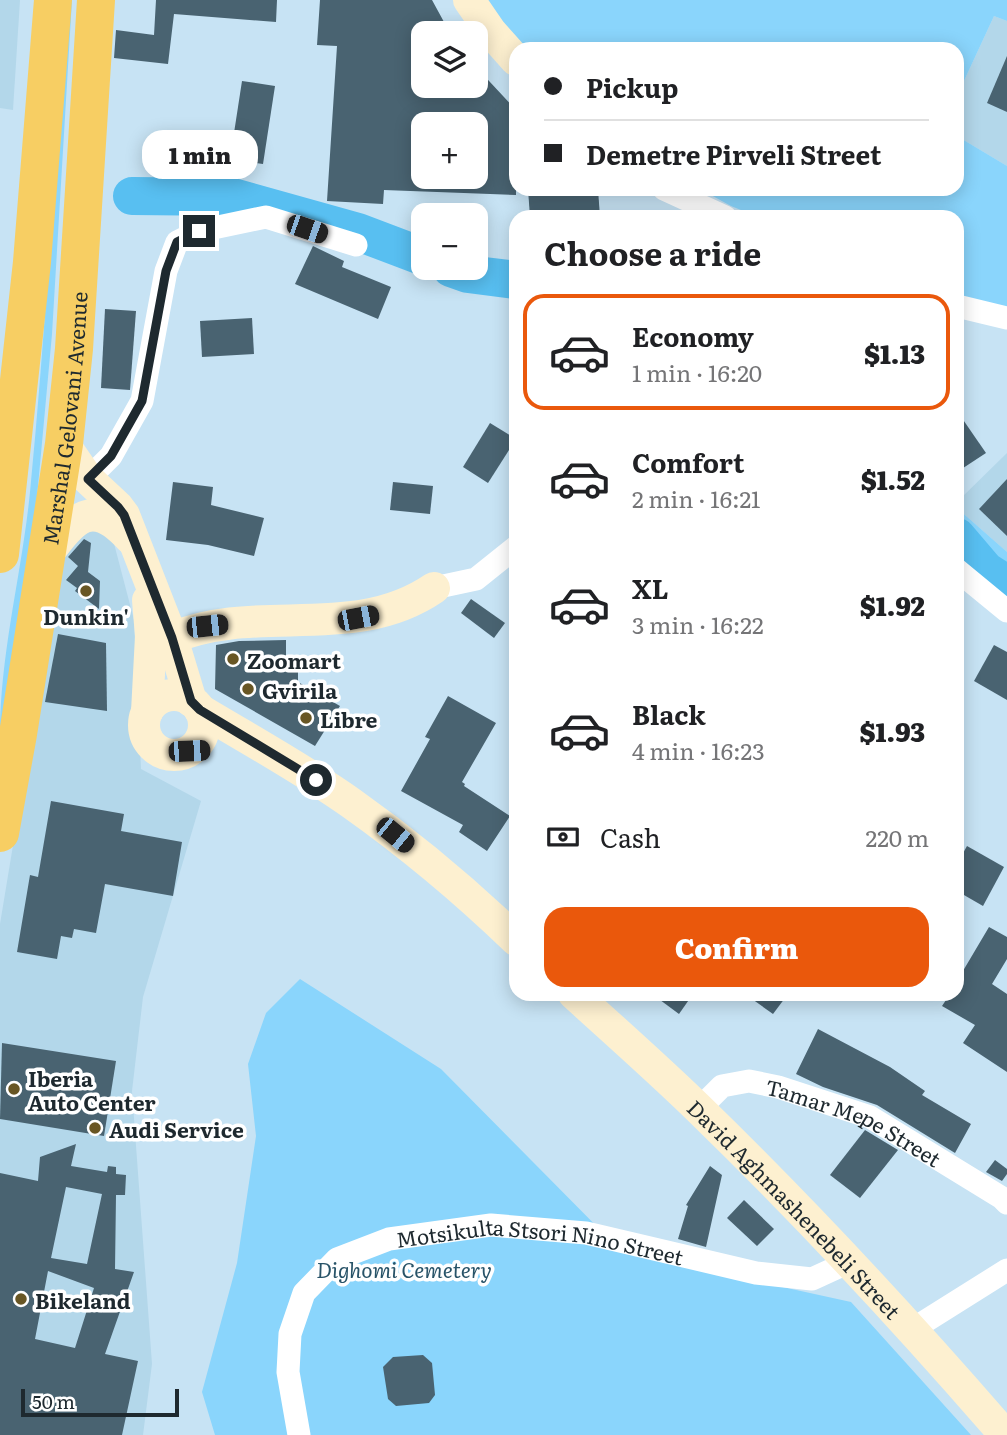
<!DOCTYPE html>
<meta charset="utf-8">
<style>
:root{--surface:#fff;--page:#f2f2f2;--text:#202124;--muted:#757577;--line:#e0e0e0;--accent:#ea580c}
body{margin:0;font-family:Literata,serif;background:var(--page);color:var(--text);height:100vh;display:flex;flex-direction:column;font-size:26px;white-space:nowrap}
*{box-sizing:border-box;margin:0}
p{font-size:23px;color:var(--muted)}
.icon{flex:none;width:38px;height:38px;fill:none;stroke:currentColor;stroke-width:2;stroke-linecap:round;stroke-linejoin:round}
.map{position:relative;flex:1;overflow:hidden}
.side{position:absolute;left:509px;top:210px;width:455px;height:791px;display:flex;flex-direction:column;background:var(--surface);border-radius:21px;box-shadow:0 4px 18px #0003}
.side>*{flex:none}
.top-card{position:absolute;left:509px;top:42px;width:455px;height:154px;border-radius:21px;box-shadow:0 4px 18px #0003;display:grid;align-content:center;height:154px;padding:0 35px;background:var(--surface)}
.controls{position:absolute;left:411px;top:21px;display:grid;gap:14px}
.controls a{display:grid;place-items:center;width:77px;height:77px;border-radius:14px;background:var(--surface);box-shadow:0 4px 18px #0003;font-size:35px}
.scale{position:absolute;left:21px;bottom:18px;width:158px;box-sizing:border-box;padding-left:7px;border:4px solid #1e292f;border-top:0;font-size:19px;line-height:24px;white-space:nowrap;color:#1e292f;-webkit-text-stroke:5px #fff;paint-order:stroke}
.end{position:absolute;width:32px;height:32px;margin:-16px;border:9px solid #1e292f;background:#fff;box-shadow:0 0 0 4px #fff}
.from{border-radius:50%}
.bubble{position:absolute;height:49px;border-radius:21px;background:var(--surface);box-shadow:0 4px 18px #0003;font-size:23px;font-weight:800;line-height:49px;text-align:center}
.car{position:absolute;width:21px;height:42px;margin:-21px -10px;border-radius:9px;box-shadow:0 0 5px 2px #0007;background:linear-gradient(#222 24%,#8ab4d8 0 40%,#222 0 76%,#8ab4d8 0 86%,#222 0)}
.top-card b{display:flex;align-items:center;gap:24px;height:66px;font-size:26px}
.top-card b+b{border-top:2px solid var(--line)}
.top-card i{width:18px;height:18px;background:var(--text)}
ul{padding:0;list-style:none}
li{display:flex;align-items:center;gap:21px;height:116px;margin:0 14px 10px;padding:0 21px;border:4px solid transparent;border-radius:21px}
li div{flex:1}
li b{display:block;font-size:26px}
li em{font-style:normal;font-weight:800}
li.on{border-color:var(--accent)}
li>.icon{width:63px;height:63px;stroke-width:1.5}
h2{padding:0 35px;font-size:32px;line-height:84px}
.pay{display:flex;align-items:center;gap:18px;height:77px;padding:0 35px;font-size:26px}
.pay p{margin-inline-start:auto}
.action{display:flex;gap:14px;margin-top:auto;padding:14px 35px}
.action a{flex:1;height:80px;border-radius:21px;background:var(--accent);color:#fff;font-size:28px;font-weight:800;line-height:80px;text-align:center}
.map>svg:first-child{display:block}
.built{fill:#b3d7ea}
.green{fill:#8ad5fc}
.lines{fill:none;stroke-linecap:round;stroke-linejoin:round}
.river{stroke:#58bff1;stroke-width:38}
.building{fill:#496371;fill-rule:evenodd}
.street{stroke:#fff;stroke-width:23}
.secondary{stroke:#fdf0d0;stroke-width:32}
.highway{stroke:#f7ce63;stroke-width:38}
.route{stroke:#1e292f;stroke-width:9}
.poi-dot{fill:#685624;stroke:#fff;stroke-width:2.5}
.labels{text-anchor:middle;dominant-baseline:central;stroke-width:7;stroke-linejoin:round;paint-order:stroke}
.street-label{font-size:21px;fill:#1e292f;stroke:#fff}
.poi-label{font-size:21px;font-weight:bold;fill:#1e292f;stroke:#fff;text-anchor:start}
.park-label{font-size:21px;font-style:italic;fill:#285368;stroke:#fff}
</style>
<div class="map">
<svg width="1007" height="1435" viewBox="0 0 1007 1435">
<rect width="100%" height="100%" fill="#c7e3f4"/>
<g class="built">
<polygon points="0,0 20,0 13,110 0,108"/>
<polygon points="994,16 1007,21 1007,166 957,136 957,96"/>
<polygon points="1007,453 1007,552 957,508 957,502"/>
<polygon points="75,528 111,532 134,620 141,769 201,801 143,997 132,1091 152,1364 143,1435 0,1435 0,924 62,549"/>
</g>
<g class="green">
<path d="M65,0H72L52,334L37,497L0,734C0,653 22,573 30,492C46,328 55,164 65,0Z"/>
<polygon points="482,0 1007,0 1007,21 994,16 957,96 957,49 521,49"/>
<polygon points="957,136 1007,166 1007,309 957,296 957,217 758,217 731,206 700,189 957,189"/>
<polygon points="957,508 1007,552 1007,603 957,561"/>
<polygon points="300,979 441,1069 622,1252 851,1302 971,1435 215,1435 202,1392 237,1263 256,1136 248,1064 266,1013"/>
</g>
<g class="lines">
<g class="river">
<polyline points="132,196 233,197 358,232 424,257"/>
<polyline points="451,268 468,274 516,280"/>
<polyline points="957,537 986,571 1007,584"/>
</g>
</g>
<g class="building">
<polygon points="156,0 277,0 276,22 174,14 168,64 114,58 116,30 154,35"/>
<path d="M320,0H432L450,33H424V86H476V67L516,110V195L384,190L383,204L327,201L337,46L317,45ZM424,124H476V177H424Z"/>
<polygon points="1007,56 1007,112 987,103"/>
<polygon points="242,81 275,86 263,164 230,159"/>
<polygon points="528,189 598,189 600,217 530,217"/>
<polygon points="313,246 344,261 342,267 391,287 378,319 295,284"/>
<polygon points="105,309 136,311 130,390 101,388"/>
<polygon points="252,318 254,354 202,357 200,321"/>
<polygon points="957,411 986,453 957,472"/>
<polygon points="490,423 516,439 488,483 463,467"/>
<polygon points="1007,479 1007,536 979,509"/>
<polygon points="173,482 213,487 211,505 264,518 254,556 208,545 166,540"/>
<polygon points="393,482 433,486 430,514 390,510"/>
<polygon points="84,539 91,543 88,572 100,581 99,609 75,591 77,588 66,580 78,566 68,557"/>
<polygon points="471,599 505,623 494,638 461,613"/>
<polygon points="58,634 106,643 107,711 45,702"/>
<polygon points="286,640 286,659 298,660 298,682 340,706 315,746 215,689 216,645 239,641"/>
<polygon points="994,645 1007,652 1007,700 974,681"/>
<polygon points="448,696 496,723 462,782 465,784 464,786 510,816 487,851 459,832 463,825 401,791 430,739 425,737"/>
<polygon points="51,801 124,814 121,831 182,842 173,896 105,884 96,933 74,929 72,938 61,936 57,959 17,952 30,875 38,877"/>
<polygon points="967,846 1004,867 983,906 957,891 957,864"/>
<polygon points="989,927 1007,937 1007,959 992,984 1007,994 1007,1072 963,1043 975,1025 942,1006 950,994 957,994 957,981"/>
<polygon points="652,994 693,994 679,1014"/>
<polygon points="745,994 788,994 773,1014"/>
<polygon points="818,1029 890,1067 925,1091 922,1095 971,1124 955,1153 877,1105 823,1087 796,1074"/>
<polygon points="2,1043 116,1061 104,1136 0,1119"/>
<polygon points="865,1130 898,1150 860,1198 830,1175"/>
<path d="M76,1144L71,1166L107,1172L108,1166L116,1167V1174L126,1175L125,1195H116L115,1269L134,1272L105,1354L138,1361L122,1435H0V1173L38,1181L40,1157ZM66,1187L102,1194L87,1264L51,1258ZM48,1271L94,1288L75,1348L35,1339Z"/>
<polygon points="995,1160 1007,1169 1007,1174 1002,1181 986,1172"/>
<polygon points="710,1166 722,1175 706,1247 678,1239 688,1206 686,1205"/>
<polygon points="744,1200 774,1229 757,1246 727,1218"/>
<polygon points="423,1355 432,1363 435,1395 429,1403 396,1406 388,1399 383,1367 393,1357"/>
</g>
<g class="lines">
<g class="street">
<polyline points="664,189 725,217"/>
<polyline points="957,306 1007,318"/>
<polyline points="88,479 111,456 142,401 166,271 177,242 199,231 266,217 356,245"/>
<polyline points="957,570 1007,611"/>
<polyline points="434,588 476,579 516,547"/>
<path id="s1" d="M699,1109L722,1086L749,1081L778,1087L870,1117L1002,1198L1007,1203"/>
<polyline points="913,1329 1007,1270"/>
<path id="s2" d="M299,1435L288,1372L290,1334L304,1293L337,1259L389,1239L491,1225L586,1233L756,1273L812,1279L849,1262"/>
</g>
<g class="secondary">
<polyline points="469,0 491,32 516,60"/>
<polyline points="64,444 88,479 118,507 124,515 172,638 191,701"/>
<path d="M47,555C74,517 92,497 130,538"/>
<path d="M172,638C257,602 354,643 434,588"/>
<circle cx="174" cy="725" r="30"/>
<path d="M200,710C250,740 303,769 351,803C409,844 464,890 516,940"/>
<polyline points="147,712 151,636 148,600"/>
<path id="s3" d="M574,994C616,1032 659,1070 699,1109C806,1213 907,1322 1005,1435"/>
</g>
<g class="highway">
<polyline points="0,554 32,262 53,0"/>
<path id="s4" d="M0,833L18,734L64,444L74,349L96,0"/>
</g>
</g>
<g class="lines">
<polyline class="route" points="199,231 177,242 166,271 142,401 111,456 88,479 118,507 124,515 172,638 191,701 200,710 316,780"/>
</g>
<g class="poi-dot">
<circle cx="86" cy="591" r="7"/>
<circle cx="233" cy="659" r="7"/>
<circle cx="248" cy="689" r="7"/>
<circle cx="306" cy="718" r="7"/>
<circle cx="14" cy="1089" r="7"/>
<circle cx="95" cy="1128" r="7"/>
<circle cx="21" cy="1299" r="7"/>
</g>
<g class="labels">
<g class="street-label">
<text stroke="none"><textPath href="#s4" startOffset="420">Marshal Gelovani Avenue</textPath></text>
<text stroke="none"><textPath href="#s1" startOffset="173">Tamar Mepe Street</textPath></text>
<text stroke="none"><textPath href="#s3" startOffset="308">David Aghmashenebeli Street</textPath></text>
<text stroke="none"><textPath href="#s2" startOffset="401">Motsikulta Stsori Nino Street</textPath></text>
</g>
<g class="poi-label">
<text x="86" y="615" text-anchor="middle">Dunkin'</text>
<text x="247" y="659">Zoomart</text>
<text x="262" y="689">Gvirila</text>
<text x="320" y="718">Libre</text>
<text x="28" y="1077">Iberia<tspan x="28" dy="24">Auto Center</tspan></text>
<text x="109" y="1128">Audi Service</text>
<text x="35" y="1299">Bikeland</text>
</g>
<g class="park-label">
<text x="404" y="1268">Dighomi Cemetery</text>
</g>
</g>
</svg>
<div class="controls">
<a><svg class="icon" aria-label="layers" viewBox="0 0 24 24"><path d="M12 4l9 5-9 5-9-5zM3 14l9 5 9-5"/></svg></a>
<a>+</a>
<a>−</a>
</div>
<div class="scale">50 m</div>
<i class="end from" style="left:316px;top:780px"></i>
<i class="end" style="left:199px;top:231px"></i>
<div class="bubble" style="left:142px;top:130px;width:116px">1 min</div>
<i class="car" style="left:307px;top:229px;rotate:109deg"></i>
<i class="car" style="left:358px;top:618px;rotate:79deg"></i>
<i class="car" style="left:207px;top:626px;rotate:84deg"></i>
<i class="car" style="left:189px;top:751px;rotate:88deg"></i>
<i class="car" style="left:395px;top:835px;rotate:129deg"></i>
<div class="top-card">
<b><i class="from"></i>Pickup</b>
<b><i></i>Demetre Pirveli Street</b>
</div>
<section class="side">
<h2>Choose a ride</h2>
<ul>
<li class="on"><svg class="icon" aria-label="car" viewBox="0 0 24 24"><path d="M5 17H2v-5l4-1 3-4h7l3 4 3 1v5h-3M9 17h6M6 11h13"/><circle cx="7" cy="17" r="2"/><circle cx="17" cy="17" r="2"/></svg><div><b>Economy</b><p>1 min · 16:20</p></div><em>$1.13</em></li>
<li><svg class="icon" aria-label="car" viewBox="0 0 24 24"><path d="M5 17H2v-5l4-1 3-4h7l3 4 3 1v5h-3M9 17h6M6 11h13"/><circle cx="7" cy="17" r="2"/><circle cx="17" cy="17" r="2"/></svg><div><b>Comfort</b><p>2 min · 16:21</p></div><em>$1.52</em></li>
<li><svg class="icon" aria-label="car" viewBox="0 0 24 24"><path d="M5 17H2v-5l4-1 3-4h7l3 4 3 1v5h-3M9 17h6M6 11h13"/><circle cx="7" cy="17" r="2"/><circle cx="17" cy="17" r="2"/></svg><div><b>XL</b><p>3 min · 16:22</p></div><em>$1.92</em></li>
<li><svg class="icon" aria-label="car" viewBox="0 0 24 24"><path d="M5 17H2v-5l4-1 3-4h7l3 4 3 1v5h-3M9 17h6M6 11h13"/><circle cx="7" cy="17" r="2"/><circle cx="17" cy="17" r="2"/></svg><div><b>Black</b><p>4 min · 16:23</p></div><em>$1.93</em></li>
</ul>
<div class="pay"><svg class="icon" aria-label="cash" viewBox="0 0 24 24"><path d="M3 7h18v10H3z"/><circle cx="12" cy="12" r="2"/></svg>Cash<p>220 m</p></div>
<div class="action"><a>Confirm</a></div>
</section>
</div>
